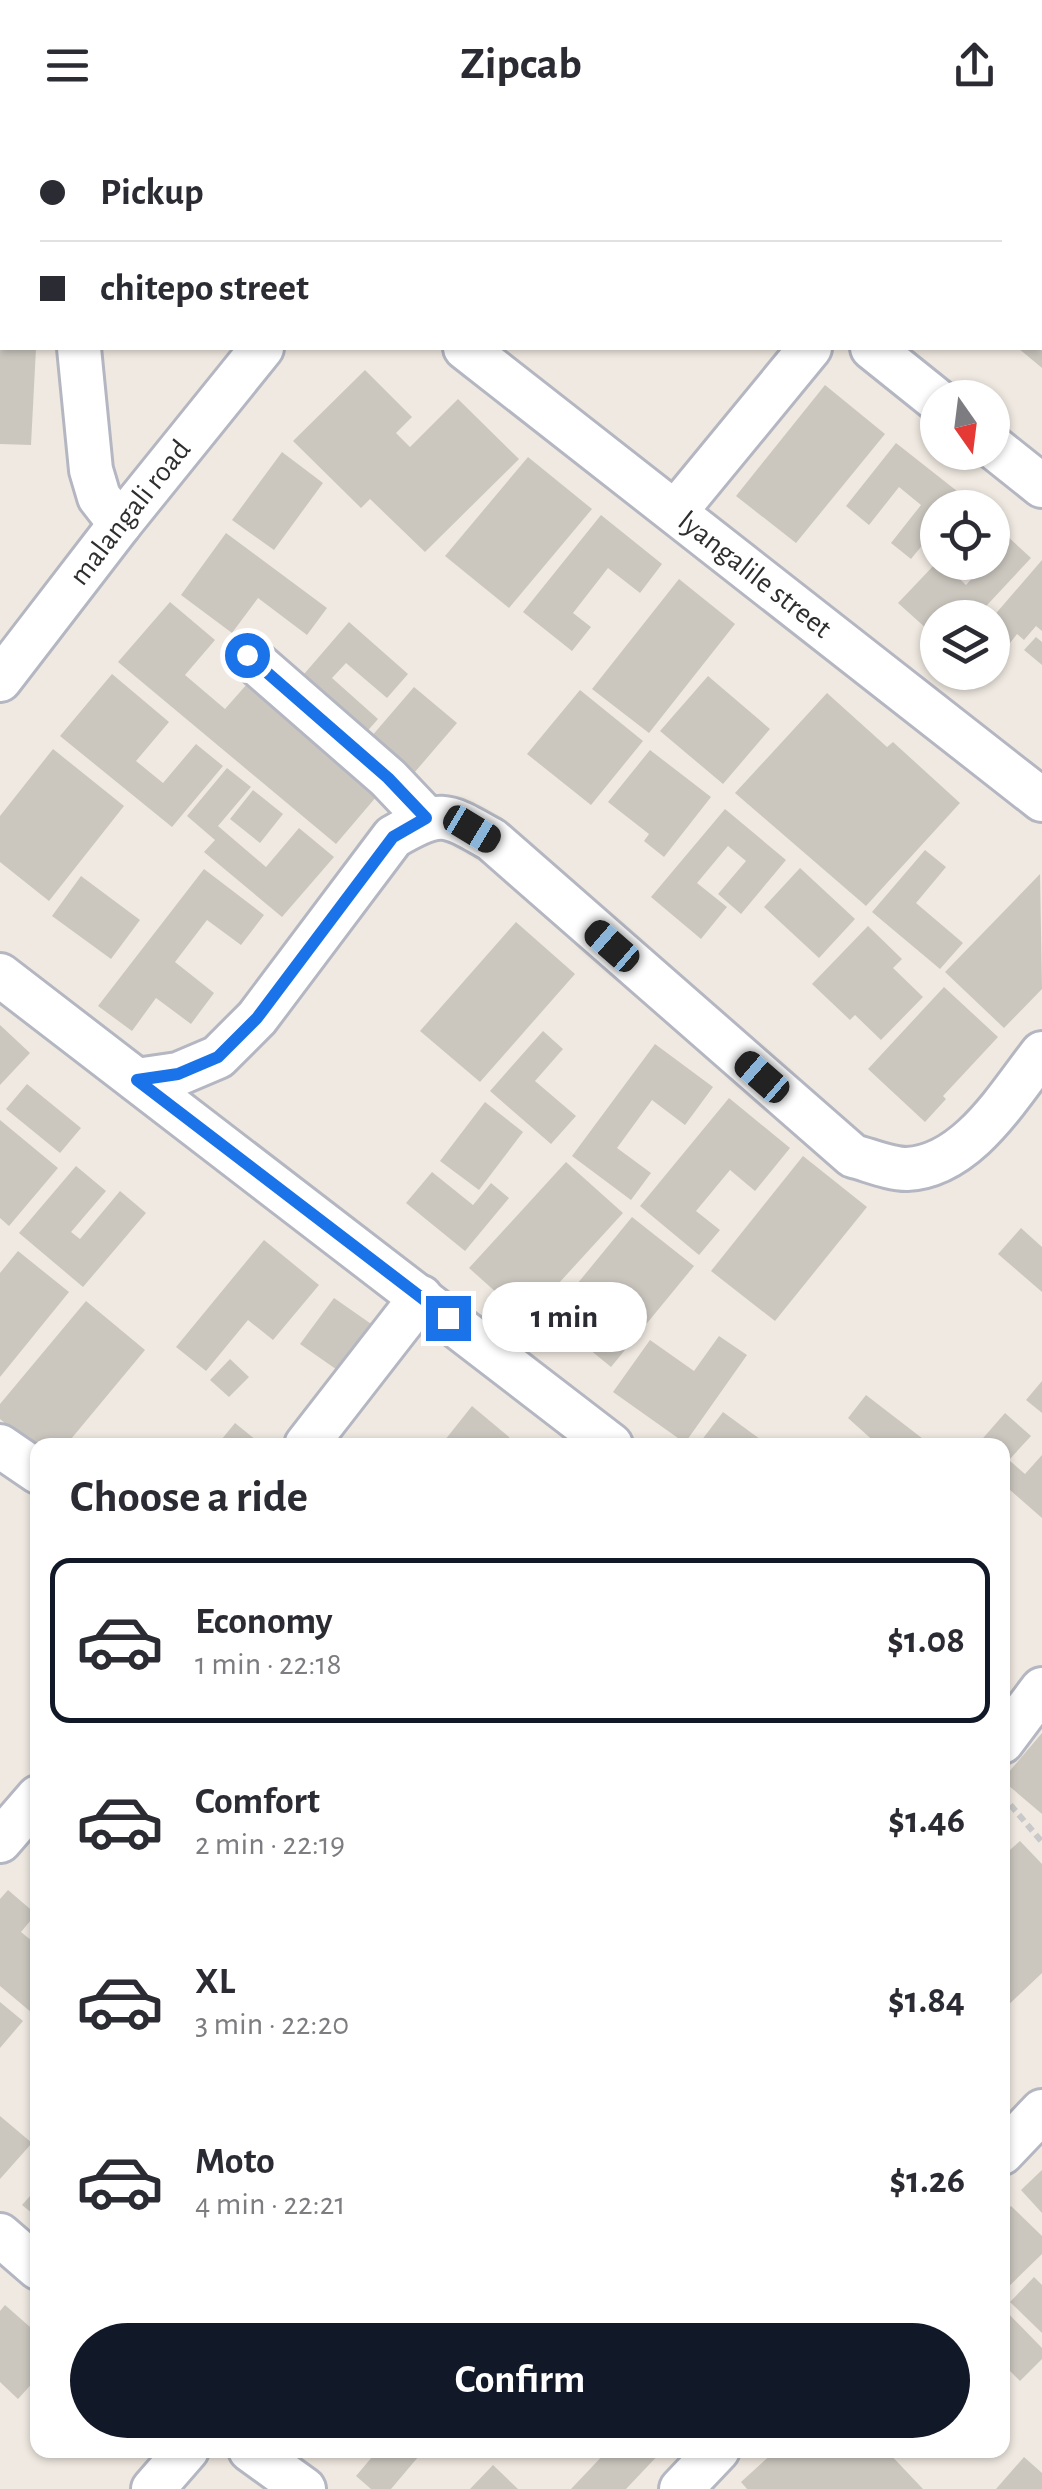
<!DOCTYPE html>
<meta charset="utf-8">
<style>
:root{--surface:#fff;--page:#f2f2f3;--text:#2b2b33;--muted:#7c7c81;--line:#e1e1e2;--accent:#111827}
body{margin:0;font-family:"Alegreya Sans",sans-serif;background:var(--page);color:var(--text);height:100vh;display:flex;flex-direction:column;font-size:38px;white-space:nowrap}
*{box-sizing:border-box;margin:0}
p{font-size:32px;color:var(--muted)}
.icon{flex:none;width:55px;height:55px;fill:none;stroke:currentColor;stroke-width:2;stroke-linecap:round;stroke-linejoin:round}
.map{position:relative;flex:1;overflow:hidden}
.side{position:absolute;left:30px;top:1308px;width:980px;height:1020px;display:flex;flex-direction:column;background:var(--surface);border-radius:20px;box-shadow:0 2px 8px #0004}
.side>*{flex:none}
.top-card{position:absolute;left:0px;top:0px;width:1042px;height:220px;box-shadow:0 2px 8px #0004;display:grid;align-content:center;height:220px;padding:0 40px;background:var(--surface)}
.needle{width:65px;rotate:166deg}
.buttons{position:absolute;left:920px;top:250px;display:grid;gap:20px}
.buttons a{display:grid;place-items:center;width:90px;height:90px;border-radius:50%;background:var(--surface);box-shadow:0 2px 8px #0004;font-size:50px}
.end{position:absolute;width:45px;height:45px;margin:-22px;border:12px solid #1a73e8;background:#fff;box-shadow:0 0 0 5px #fff}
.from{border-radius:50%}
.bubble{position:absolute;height:70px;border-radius:35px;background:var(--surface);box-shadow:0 2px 8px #0004;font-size:32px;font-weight:700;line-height:70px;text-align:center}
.car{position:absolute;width:30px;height:60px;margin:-30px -15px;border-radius:12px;box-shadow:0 0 8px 2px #0007;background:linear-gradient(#222 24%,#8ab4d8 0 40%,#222 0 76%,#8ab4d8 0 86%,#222 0)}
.top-card b{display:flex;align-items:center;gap:35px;height:95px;font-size:38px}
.top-card b+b{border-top:2px solid var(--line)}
.top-card i{width:25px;height:25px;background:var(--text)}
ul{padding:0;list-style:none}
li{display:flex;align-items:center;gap:30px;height:165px;margin:0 20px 15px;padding:0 20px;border:5px solid transparent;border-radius:20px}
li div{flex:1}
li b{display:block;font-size:38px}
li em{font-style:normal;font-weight:700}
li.selected{border-color:var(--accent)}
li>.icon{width:90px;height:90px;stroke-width:1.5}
h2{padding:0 40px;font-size:45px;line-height:120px}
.action{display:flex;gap:20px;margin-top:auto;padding:20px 40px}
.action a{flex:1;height:115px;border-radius:60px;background:var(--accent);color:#fff;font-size:40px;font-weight:700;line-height:115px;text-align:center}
header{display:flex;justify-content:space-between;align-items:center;height:130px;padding:0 40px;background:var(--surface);font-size:45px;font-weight:700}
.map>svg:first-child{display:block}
.building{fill:#cbc7bf}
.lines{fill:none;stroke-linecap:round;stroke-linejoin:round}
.minor-casing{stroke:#b4b7c1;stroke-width:48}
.path{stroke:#c9c9c9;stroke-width:6;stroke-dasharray:8 5;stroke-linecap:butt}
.minor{stroke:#fff;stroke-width:42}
.route{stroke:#1a73e8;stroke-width:12}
.labels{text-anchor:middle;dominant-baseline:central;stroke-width:10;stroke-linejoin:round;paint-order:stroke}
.street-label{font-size:30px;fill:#2e2e2e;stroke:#fff}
</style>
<header><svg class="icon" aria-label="menu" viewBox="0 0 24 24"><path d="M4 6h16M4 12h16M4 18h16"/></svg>Zipcab<svg class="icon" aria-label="share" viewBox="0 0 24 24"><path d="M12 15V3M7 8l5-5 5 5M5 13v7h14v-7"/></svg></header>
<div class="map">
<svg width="1042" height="2359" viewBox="0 0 1042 2359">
<rect width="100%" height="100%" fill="#efe9e1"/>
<g class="building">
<polygon points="0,218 36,218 31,315 0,314"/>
<polygon points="1018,218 1042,218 1042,238"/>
<polygon points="365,240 412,287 396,303 410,317 458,269 519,329 425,422 370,369 361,378 293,311"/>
<polygon points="825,255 885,304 796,413 736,366"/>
<polygon points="896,313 962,365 952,378 938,378 938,396 911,429 891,413 921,375 899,357 869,395 846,376"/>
<polygon points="282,322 323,353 274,420 232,390"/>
<polygon points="528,327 592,379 509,478 445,426"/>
<polygon points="601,385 662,434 640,463 608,438 573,483 591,497 572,521 523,482"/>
<polygon points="992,392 1031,428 975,488 938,488 938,509 898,473 937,432 942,432 966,455 984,435 982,432 992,432"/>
<polygon points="226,403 327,478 307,505 258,468 232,503 181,465"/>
<polygon points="1042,430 1042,501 1036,496 1024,510 1017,504 1010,513 992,497 992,488"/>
<polygon points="679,449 735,494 649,603 592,559"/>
<polygon points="170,472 215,510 185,545 225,579 255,545 388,653 336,714 118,532"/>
<polygon points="349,492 408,544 387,568 346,533 332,548 378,589 356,614 292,558"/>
<polygon points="1036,507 1042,512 1042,535 1024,520"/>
<polygon points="112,544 169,592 136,631 163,653 196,614 223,636 172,697 60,606"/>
<polygon points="708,546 770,599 723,654 660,601"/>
<polygon points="414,557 457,593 414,643 371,607"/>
<polygon points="580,560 643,611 591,675 527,624"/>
<polygon points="827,563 887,617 893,612 960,673 866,776 735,663"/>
<polygon points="53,619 124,676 49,771 0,732 0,686"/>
<polygon points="650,620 711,667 664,727 644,711 649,704 608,672"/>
<polygon points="227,638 251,657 218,696 266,737 299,698 334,727 282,787 204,722 215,710 187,686"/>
<polygon points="253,660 283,684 260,713 230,689"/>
<polygon points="725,679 786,730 741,784 718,764 746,731 728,716 697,753 727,777 701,809 651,767"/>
<polygon points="925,720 946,737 916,773 963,813 940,839 872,782"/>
<polygon points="800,738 855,789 819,828 764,777"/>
<polygon points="204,739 264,785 241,815 207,790 175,832 214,863 191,894 156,868 132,901 98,876"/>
<polygon points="1040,744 1042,859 1004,898 945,842"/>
<polygon points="81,746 140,790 111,829 52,786"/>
<polygon points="516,792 575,844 480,952 420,901"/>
<polygon points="868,796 902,829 893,838 923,867 881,910 855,885 850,890 812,854"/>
<polygon points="944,857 998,907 943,966 946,969 925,992 868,939"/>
<polygon points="0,895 30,923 0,955"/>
<polygon points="543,901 563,919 535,951 576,986 551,1014 490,961"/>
<polygon points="655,914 713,957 685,995 652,970 617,1018 651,1043 631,1070 572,1026"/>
<polygon points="27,954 81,998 60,1023 6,979"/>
<polygon points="729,968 790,1018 755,1061 730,1040 696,1081 720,1100 699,1125 640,1076"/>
<polygon points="485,972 523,1002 479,1060 440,1031"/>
<polygon points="0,990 58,1038 9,1096 0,1088"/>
<polygon points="803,1026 867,1077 775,1191 711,1141"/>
<polygon points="566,1032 623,1083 526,1189 469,1138"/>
<polygon points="76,1036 106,1061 71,1102 80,1109 120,1061 146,1083 83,1157 19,1103"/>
<polygon points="432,1042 473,1075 491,1053 509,1068 465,1121 406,1073"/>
<polygon points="632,1087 694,1136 611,1237 550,1187"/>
<polygon points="1021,1098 1042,1117 1042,1162 998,1124"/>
<polygon points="264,1110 319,1155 273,1210 248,1190 206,1241 176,1217"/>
<polygon points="18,1121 69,1162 0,1247 0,1143"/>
<polygon points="334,1168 387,1205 353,1251 300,1214"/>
<polygon points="86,1171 145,1220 66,1315 38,1315 38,1320 0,1289 0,1274"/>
<polygon points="719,1206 747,1225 685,1313 613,1262 650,1210 694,1241"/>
<polygon points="230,1229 249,1247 229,1267 210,1250"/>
<polygon points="1042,1251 1042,1283 1026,1270"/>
<polygon points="866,1265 927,1312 925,1315 878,1315 848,1288"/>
<polygon points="472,1276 509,1307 512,1315 441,1315"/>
<polygon points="723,1282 768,1315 698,1315"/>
<polygon points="1005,1283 1031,1306 1009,1330 1025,1344 1042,1325 1042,1388 1002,1353 1002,1315 977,1315"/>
<polygon points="235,1293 262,1315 217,1315"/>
<polygon points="1042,1603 1042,1684 1002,1650"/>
<polygon points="1020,1711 1042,1734 1042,1843 1002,1881 1002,1727"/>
<polygon points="8,1760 36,1784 21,1802 38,1816 38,1888 0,1856 0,1769"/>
<polygon points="0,1872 23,1891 0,1918"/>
<polygon points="0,1986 32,2013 0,2049"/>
<polygon points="1042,2040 1042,2083 1021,2060"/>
<polygon points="38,2057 38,2088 22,2075"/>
<polygon points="1011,2076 1042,2106 1042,2124 1002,2163 1002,2085"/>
<polygon points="1034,2147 1042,2155 1042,2203 1010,2172"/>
<polygon points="5,2175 38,2204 38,2247 18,2269 0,2252 0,2181"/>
<polygon points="1002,2177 1042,2218 1042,2229 1020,2251 1002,2233"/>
<polygon points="378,2320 424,2320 391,2359 371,2359 356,2346"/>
<polygon points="608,2320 663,2320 626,2359 571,2359"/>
<polygon points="776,2320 886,2320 923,2359 747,2359 741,2352"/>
<polygon points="1024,2327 1042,2343 1042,2359 996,2359"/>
<polygon points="493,2335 518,2359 470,2359"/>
</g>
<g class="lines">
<g class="minor-casing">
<g id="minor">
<polyline points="431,2 433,0"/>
<polyline points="0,6 2,11"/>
<polyline points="79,218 91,340 99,367 120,394"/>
<path id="s1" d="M465,218L1042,670"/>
<polyline points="872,218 938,271"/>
<polyline points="992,316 1042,356"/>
<polyline points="676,381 810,218"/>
<polyline points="247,525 388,648 426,688"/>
<path id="s2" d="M0,550L120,394L262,218"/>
<polyline points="0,845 611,1315"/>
<path d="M137,950L178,944L218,927L257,888L393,707C441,679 445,683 492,710L853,1026C869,1030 890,1039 907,1039C968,1036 1008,966 1042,923"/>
<polyline points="306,1315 421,1167"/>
<polyline points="0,1316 38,1342"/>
<polyline points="1002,1612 1042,1559"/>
<polyline points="0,1711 38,1667"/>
<polyline points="1002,2023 1042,1981"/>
<polyline points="0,2105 38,2138"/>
<polyline points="250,2320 304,2359"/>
<polyline points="153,2359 187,2320"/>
<polyline points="681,2359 718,2320"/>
</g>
</g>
<polyline class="path" points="1002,1665 1042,1712"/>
<use href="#minor" class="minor"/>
</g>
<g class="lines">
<polyline class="route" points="247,525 388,648 426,688 393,707 257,888 218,927 178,944 137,950 448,1188"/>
</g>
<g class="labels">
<g class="street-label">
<text stroke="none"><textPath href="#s2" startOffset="212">malangali road</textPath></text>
<text stroke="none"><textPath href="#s1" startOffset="368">lyangalile street</textPath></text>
</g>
</g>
</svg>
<div class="buttons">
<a><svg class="needle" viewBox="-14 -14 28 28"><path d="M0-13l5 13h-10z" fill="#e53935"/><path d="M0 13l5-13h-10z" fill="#7c7c81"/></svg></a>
<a><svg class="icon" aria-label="locate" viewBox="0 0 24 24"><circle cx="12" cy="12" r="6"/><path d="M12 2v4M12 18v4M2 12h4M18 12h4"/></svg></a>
<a><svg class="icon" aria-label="layers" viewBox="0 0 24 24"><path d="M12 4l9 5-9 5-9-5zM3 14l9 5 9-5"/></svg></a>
</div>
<i class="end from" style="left:247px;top:525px"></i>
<i class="end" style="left:448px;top:1188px"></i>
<div class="bubble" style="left:482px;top:1152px;width:165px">1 min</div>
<i class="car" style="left:472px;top:699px;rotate:121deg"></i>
<i class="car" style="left:612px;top:816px;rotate:311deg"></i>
<i class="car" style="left:762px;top:947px;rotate:311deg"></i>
<div class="top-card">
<b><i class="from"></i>Pickup</b>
<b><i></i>chitepo street</b>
</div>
<section class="side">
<h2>Choose a ride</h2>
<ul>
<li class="selected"><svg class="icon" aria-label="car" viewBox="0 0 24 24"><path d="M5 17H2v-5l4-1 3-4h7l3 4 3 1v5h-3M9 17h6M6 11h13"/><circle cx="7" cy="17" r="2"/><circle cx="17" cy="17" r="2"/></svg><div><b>Economy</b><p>1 min · 22:18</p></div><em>$1.08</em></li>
<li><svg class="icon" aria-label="car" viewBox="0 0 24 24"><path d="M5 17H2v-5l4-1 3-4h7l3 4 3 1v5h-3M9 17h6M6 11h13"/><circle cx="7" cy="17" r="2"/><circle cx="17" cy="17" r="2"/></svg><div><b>Comfort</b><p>2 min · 22:19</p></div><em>$1.46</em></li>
<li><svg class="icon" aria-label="car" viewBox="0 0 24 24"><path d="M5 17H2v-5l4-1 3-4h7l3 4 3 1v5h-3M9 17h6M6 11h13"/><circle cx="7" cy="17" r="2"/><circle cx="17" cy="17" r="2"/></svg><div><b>XL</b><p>3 min · 22:20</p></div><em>$1.84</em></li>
<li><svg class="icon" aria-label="car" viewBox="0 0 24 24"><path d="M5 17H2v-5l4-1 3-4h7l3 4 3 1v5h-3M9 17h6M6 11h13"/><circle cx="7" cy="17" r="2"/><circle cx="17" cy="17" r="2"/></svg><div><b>Moto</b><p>4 min · 22:21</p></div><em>$1.26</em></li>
</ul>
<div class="action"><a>Confirm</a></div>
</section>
</div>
